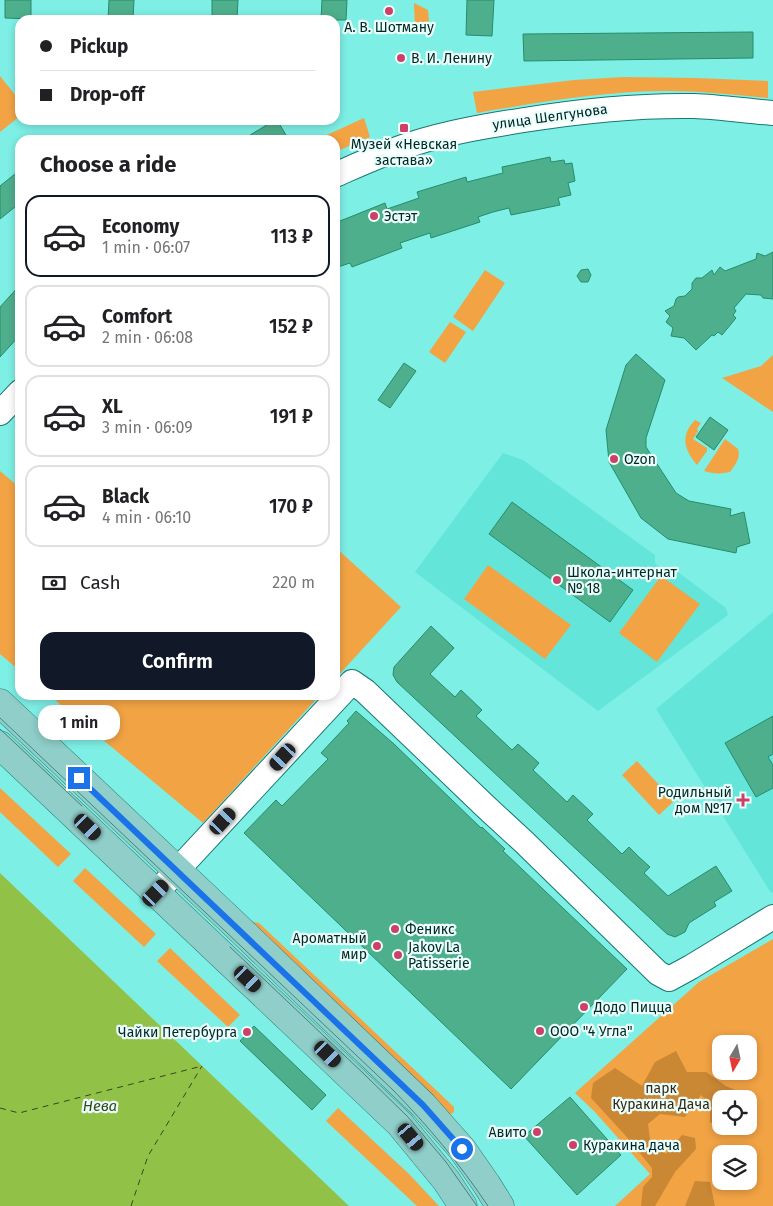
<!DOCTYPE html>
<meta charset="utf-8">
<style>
:root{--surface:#fff;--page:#f2f2f2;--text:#202124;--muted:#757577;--line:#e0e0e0;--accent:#111827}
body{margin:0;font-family:"Fira Sans",sans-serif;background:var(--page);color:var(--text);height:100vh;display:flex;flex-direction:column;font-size:19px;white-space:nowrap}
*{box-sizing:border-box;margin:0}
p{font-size:16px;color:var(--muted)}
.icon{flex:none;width:28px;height:28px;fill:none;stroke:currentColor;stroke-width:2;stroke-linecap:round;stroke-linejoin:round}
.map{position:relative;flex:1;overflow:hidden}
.details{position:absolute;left:15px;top:135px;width:325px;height:565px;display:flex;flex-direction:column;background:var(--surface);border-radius:15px;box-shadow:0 2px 8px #0003}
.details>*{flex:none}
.hud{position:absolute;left:15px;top:15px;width:325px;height:110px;border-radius:15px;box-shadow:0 2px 8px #0003;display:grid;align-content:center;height:110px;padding:0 25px;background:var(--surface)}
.needle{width:32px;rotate:189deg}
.fabs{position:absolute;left:712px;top:1035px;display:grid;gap:10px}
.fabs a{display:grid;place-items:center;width:45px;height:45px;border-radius:10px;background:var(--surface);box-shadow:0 2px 8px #0003;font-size:25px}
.end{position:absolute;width:22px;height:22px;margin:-11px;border:6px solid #1a73e8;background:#fff;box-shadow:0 0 0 2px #fff}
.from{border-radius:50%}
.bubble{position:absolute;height:35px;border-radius:15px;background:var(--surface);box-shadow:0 2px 8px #0003;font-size:16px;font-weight:600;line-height:35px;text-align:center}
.car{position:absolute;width:15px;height:30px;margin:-15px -8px;border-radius:6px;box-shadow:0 0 4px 1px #0007;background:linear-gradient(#222 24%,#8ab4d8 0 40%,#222 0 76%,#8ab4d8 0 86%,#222 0)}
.hud b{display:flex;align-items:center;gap:18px;height:48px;font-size:19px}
.hud b+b{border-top:1px solid var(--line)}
.hud i{width:12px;height:12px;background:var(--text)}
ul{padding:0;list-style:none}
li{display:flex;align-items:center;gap:15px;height:82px;margin:0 10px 8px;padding:0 15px;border:2px solid var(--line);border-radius:15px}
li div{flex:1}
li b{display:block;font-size:19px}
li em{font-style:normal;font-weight:600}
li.current{border-color:var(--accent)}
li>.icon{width:45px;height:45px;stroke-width:1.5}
h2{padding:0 25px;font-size:22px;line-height:60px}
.pay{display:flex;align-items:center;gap:12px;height:55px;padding:0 25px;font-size:19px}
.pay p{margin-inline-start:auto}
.cta{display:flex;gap:10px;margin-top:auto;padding:10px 25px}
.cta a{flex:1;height:58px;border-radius:15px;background:var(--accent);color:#fff;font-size:20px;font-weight:600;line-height:58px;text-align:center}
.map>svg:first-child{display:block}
.built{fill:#64e5da}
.green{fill:#f2a344;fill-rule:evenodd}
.forest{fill:#ca8734}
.water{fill:#92c148}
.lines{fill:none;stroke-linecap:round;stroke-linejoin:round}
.ferry{stroke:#364819;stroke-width:1;stroke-dasharray:6 5;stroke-linecap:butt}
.building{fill:#4eaf8d;stroke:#258d6d}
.minor-casing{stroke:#177771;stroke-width:26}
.major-casing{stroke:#2d7f78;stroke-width:29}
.minor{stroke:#fff;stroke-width:24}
.major{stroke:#8fcec9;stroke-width:28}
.tram{stroke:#3d8781;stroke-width:1}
.route{stroke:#1a73e8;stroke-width:6}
.poi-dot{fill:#cf4068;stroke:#eafefc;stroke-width:2}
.labels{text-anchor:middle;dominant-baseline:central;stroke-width:4.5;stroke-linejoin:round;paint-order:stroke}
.poi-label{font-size:14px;fill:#012724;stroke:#eafefc;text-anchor:start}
.street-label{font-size:14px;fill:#012724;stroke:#eafefc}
.park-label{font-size:14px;fill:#372715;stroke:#eafefc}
.water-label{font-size:15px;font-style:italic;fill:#364819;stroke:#eafefc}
</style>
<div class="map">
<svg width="773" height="1206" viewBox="0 0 773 1206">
<rect width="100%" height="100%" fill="#7eefe5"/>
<g class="built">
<polygon points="503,453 523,460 655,555 655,563 663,570 670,566 726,608 728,615 598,711 415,572"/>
<polygon points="773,612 773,892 771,893 656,709"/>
</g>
<g class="green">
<polygon points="414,3 428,10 430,33 415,28"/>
<polygon points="0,76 20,101 20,116 0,132"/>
<path d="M623,77L696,78L768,81V98C735,95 701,91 668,91C604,91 540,102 477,113L473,92L574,80Z"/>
<polygon points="364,118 370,137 335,152 335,140 316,140"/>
<polygon points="485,270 505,283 473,331 453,317"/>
<polygon points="450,322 466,332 445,363 429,352"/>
<polygon points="773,355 773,412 722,378 761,366"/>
<path d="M695,420L701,423L697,429L698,431L693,439L707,448V451L697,465C684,449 680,436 695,420Z"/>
<path d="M725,439L738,449C741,458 735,465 730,472C721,474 713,474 704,471Z"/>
<polygon points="0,471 20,488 20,671 0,654"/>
<polygon points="335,547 401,607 335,679"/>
<polygon points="488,565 571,625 545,659 464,599"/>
<polygon points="661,576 700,604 657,662 619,633"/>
<polygon points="49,695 320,695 203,823"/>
<polygon points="637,761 674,801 659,815 622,775"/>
<polygon points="0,788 71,854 58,867 0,812"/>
<polygon points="85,868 156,934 144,947 73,881"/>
<polygon points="254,922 259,923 454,1107 454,1112 451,1114 447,1113 252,923"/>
<path d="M773,939V1206H615L650,1174L594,1111L575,1093L699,982ZM721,1044H749V1071H721ZM721,1099H749V1126H721ZM721,1154H749V1181H721Z"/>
<polygon points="170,948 240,1015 228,1027 157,961"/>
<polygon points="338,1108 409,1174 439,1206 417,1206 326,1121"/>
</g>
<g class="forest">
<polygon points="676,1051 687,1072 706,1072 726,1086 742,1093 740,1099 721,1099 721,1126 727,1126 725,1130 710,1122 710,1104 701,1095 685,1117 660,1114 648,1124 650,1139 666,1154 682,1135 695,1138 696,1149 675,1172 655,1206 641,1206 643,1187 652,1177 652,1168 625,1135 591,1098 593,1083 615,1068 642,1086 655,1062"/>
<polygon points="695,1181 710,1182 715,1206 685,1206"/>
</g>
<polygon class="water" points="0,873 349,1206 0,1206"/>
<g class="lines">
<g class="ferry">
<polyline points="0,1108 19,1113 202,1066"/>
<polyline points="131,1206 148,1156 202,1066"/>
</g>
</g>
<g class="building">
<polygon points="5,0 31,0 31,19 5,18"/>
<polygon points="109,0 134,0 133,20 108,20"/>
<polygon points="212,0 238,0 237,20 212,20"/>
<polygon points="322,0 347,0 346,20 321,20"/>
<polygon points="467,0 494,0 492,36 466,35"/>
<polygon points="753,32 753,58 524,61 523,34"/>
<polygon points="275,120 277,120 289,140 242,140"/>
<polygon points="550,157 551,162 564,160 565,164 572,163 575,181 568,183 571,195 558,198 560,205 511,215 509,208 493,212 478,217 480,222 431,238 430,233 400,243 402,248 352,267 350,263 335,268 335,223 385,203 387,209 419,198 417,192 466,177 467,182 503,173 502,167"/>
<polygon points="20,170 20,203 0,219 0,186"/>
<polygon points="773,252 773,299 763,298 761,295 746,294 734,308 736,311 733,315 736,318 722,335 718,332 714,336 712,335 696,350 684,338 671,336 673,328 666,322 670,316 665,311 674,306 676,299 678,297 685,296 692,289 692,283 696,278 702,278 712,270 714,275 720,267 725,271 756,259 757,253 765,256"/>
<polygon points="588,269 591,275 588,282 581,282 577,276 581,270"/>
<polygon points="20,285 20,335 0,357 0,307"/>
<polygon points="636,354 665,380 646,438 646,447 676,493 689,501 731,509 730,516 744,512 750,543 737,547 736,553 668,539 641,518 609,462 606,430 626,365"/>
<polygon points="404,363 416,371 390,408 378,400"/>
<polygon points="710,417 728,430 714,450 696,437"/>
<polygon points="512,502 633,590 610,622 489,534"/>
<polygon points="431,626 454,648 430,674 455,697 461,690 482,710 476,716 512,750 518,744 539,763 533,770 567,802 573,795 593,814 587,820 622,854 629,847 639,857 650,867 644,873 668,896 716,866 732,891 714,902 716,906 689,923 685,932 675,937 667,934 397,682 393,675 394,667"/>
<polygon points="356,711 394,744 481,828 482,827 505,849 503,851 627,969 511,1089 244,833 276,800 282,806 328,759 321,753 349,723 347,721"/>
<polygon points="773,716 773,754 768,757 773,765 773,788 756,797 725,743"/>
<polygon points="254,1026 326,1095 312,1110 240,1041"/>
<polygon points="570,1097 621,1155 577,1195 524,1136"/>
</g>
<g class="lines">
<g class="minor-casing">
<g id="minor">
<path d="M335,175C360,164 386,152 412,144C449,132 486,126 524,120C580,111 636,105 694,106C720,107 747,111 773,113"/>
<polyline points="0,413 20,392"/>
<polyline points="156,893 352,682 365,691 486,807 524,842 658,973 669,979 691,967 773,917"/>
</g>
</g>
<g class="major-casing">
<g id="major">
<polyline points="0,703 230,920 423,1105 462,1149 487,1185 500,1206"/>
<polyline points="0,745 299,1028 400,1124 446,1180 463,1206"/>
</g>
</g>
<use href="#minor" class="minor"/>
<use href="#major" class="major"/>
<g class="tram">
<path d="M0,718L393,1090C428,1126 460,1164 488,1206"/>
<polyline points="0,729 82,806"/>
<polyline points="230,947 364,1074 408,1117 446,1162 477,1206"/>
</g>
</g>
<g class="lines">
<polyline class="route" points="79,778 423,1105 462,1149"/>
</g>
<g class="poi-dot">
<circle cx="389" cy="11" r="5"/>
<circle cx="401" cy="58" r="5"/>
<rect x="399" y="123" width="10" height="10" rx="2.5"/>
<circle cx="374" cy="216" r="5"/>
<circle cx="614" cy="459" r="5"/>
<circle cx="557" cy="580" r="5"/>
<path d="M740.5 792.5h5v5h5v5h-5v5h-5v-5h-5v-5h5z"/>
<circle cx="395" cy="929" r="5"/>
<circle cx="377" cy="946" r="5"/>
<circle cx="398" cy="955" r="5"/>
<circle cx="584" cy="1007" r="5"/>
<circle cx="540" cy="1031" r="5"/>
<circle cx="247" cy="1032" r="5"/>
<circle cx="537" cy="1132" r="5"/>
<circle cx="573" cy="1145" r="5"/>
</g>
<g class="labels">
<g class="poi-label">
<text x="389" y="27" text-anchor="middle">А. В. Шотману</text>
<text x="411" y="58">В. И. Ленину</text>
<text x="404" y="144" text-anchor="middle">Музей «Невская<tspan x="404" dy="16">застава»</tspan></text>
<text x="384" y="216">Эстэт</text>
<text x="624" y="459">Ozon</text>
<text x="567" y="572">Школа-интернат<tspan x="567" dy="16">№ 18</tspan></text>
<text x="732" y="792" text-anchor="end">Родильный<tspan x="732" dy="16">дом №17</tspan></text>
<text x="405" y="929">Феникс</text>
<text x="367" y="938" text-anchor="end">Ароматный<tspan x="367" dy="16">мир</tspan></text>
<text x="408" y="947">Jakov La<tspan x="408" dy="16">Patisserie</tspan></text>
<text x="594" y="1007">Додо Пицца</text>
<text x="550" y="1031">ООО "4 Угла"</text>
<text x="237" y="1032" text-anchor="end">Чайки Петербурга</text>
<text x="527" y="1132" text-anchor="end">Авито</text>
<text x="583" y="1145">Куракина дача</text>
</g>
<g class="street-label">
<text transform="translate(550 117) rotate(-8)">улица Шелгунова</text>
</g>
<g class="park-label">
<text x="661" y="1088">парк<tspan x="661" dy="16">Куракина Дача</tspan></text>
</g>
<g class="water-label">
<text x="100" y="1106">Нева</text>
</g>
</g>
</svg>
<div class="fabs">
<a><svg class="needle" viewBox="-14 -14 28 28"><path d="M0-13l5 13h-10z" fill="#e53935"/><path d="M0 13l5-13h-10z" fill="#757577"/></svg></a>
<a><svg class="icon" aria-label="locate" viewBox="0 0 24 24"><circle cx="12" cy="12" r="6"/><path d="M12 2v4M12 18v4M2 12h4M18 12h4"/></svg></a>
<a><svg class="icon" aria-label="layers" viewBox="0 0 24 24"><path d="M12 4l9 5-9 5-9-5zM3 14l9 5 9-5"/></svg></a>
</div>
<i class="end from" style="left:462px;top:1149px"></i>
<i class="end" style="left:79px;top:778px"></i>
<div class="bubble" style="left:38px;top:705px;width:82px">1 min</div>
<i class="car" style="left:283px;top:757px;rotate:222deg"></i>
<i class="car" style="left:223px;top:821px;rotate:43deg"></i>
<i class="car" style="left:88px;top:827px;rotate:134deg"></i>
<i class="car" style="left:156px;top:893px;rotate:44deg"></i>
<i class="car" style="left:248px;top:979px;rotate:133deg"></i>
<i class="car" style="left:328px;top:1054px;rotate:134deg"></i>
<i class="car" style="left:411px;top:1137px;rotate:140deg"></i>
<div class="hud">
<b><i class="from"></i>Pickup</b>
<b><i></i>Drop-off</b>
</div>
<section class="details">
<h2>Choose a ride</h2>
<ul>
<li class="current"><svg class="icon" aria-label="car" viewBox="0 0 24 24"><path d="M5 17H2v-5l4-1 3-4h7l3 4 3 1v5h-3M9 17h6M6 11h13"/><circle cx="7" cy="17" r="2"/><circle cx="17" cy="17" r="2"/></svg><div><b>Economy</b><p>1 min · 06:07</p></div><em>113 ₽</em></li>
<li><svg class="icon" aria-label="car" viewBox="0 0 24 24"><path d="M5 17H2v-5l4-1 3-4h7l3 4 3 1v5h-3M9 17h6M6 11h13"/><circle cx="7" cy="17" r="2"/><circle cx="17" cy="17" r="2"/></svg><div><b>Comfort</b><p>2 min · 06:08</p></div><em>152 ₽</em></li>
<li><svg class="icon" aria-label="car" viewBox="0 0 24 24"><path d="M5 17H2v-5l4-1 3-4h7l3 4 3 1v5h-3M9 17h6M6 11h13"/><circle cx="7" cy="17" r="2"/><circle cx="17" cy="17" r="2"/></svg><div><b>XL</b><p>3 min · 06:09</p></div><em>191 ₽</em></li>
<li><svg class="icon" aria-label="car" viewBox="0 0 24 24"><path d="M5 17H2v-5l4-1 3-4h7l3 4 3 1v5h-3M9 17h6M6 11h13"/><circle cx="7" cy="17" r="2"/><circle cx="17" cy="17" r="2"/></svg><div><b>Black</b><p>4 min · 06:10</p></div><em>170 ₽</em></li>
</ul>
<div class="pay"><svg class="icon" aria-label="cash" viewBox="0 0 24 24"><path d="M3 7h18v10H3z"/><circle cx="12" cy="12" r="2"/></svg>Cash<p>220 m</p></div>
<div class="cta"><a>Confirm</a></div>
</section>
</div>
